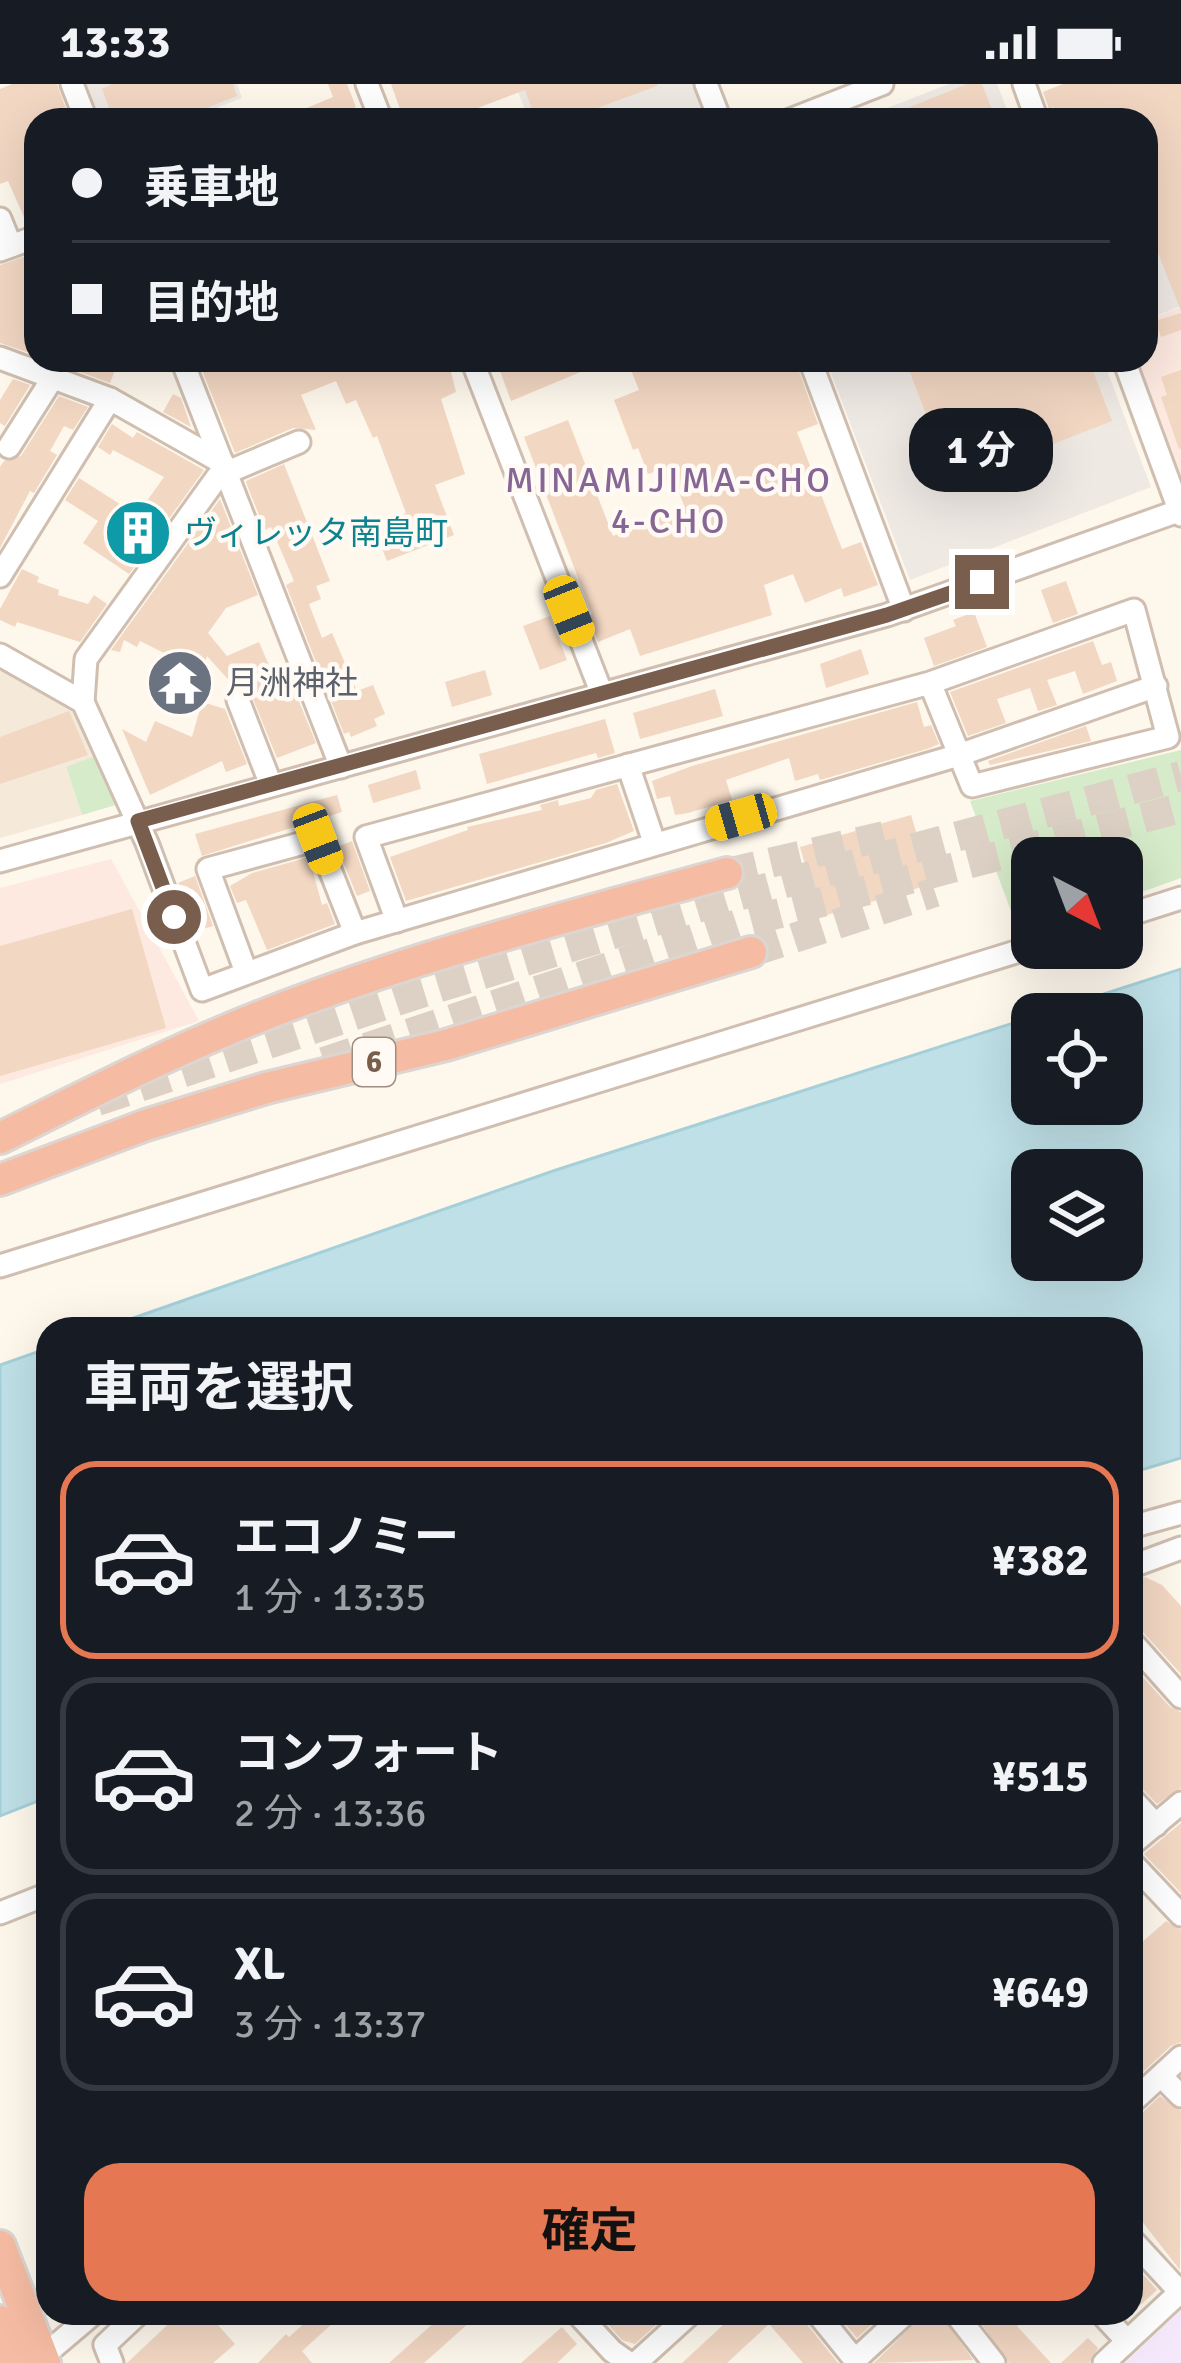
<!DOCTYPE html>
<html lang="ja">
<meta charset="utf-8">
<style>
:root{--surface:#171b24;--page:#20242c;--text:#f1f3f6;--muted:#9ea1a6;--line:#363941;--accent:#e57752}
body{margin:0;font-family:Signika,"Noto Sans JP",sans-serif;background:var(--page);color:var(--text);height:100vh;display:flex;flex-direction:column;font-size:45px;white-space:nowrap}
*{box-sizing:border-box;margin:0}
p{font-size:39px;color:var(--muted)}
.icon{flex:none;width:66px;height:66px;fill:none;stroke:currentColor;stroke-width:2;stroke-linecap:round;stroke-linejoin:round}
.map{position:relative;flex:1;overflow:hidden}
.panel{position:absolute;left:36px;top:1233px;width:1107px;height:1008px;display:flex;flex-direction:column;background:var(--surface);border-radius:36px;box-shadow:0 12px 48px #0002}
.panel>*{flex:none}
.hud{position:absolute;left:24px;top:24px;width:1134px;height:264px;border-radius:36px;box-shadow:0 12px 48px #0002;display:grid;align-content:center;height:264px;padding:0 48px;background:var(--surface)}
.needle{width:78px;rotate:138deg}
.controls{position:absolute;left:1011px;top:753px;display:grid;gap:24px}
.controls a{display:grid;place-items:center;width:132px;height:132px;border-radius:24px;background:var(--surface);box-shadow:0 12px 48px #0002;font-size:60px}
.end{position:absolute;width:54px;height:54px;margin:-27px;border:15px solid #795e4d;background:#fff;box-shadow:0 0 0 6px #fff}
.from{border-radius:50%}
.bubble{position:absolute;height:84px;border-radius:36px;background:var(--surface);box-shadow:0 12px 48px #0002;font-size:39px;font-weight:700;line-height:84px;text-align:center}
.car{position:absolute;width:36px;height:72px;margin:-36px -18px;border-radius:15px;box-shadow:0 0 9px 3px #0007;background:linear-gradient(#f5c518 24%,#345 0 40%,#f5c518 0 76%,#345 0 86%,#f5c518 0)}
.hud b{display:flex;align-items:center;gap:42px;height:114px;font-size:45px}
.hud b+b{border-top:3px solid var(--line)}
.hud i{width:30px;height:30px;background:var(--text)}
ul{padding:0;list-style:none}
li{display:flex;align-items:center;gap:36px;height:198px;margin:0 24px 18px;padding:0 24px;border:6px solid var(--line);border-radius:36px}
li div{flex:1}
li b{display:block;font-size:45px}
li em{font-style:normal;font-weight:700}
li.active{border-color:var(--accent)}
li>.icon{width:108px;height:108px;stroke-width:1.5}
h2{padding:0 48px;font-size:54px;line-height:144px}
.cta{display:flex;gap:24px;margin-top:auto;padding:24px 48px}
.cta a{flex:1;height:138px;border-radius:36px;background:var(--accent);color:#111;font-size:48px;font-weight:700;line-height:138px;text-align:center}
.status{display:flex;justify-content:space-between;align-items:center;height:84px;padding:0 60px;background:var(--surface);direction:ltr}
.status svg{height:33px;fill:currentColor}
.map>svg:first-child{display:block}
.residential{fill:#f5e9da}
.commercial{fill:#fde9e0}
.industrial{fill:#efe9e4}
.education{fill:#f4e8fa}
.green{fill:#d6ebc9}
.water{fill:#bfe0e7;stroke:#a5d0d9;stroke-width:3;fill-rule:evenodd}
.building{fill:#f2d7c3}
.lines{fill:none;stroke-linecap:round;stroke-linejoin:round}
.highway-tunnel{stroke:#dcd1c4;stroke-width:30;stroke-dasharray:30 15;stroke-linecap:butt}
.minor-casing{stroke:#d0bfb0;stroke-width:27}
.highway-casing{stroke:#dcd5d1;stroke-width:36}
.minor{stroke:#fff;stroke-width:21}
.highway{stroke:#f6bca3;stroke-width:30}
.route{stroke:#795e4d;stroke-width:15}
.labels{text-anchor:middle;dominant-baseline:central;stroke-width:9;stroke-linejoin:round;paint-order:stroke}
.shield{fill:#fffaf3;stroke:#a18d7f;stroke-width:3}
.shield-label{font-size:30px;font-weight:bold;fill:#795e4d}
.culture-label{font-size:33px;fill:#0d838f;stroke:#fffaf3;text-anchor:start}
.worship-label{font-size:33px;fill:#5b616d;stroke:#fffaf3;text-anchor:start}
.neighbourhood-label{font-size:36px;letter-spacing:3px;fill:#866694;stroke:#fffaf3}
</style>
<div class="status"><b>13:33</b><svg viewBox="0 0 49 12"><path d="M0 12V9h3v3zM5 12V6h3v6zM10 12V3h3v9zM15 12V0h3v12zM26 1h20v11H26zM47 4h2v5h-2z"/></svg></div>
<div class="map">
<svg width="1181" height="2279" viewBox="0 0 1181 2279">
<rect width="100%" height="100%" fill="#fdf7ec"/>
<polygon class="residential" points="0,586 77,628 98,671 66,684 82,731 0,754"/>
<g class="commercial">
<polygon points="1181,223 1181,402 1134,276 1146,276 1146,237"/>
<polygon points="111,775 199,937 0,1000 0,804"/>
</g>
<g class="industrial">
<polygon points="84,0 237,0 242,14 186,36 97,36"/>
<polygon points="515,0 692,0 706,36 529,36"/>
<polygon points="949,0 997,0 1011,36 856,36"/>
<polygon points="1133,0 1181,0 1181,222 1146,236 1146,36 1043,35"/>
<polygon points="826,276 1103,276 1151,403 910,496"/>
</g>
<polygon class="education" points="1181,2226 1181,2279 1125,2279"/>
<g class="green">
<polygon points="1181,666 1181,794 1122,815 1122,774 1032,774 1032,847 1020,851 970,717"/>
<polygon points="98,671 119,720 82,731 66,683"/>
</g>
<g class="water">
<path d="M1181,885V1374L1131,1389V1245H102L553,1087L1032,933V1020H1122V930H1042ZM1032,1086H1122V1176H1032Z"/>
<polygon points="48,1264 48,1713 0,1732 0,1281"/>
</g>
<g class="building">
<polygon points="12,0 57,0 70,36 36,36 36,138 27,140 8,97 0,100 0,5"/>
<polygon points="112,0 233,0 237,12 176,36 114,36 102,5"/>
<polygon points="328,0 347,0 356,23 323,36 278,36 333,13"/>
<polygon points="391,0 657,0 657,2 565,36 536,36 525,6 446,36 404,36"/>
<polygon points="967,0 982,0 996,36 878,36"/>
<polygon points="1063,0 1181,0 1181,227 1146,139 1146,36 1071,36 1066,24 1055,29 1053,23 1049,25 1043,8"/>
<polygon points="29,171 36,189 36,271 0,259 0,181"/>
<polygon points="1181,229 1181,246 1161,253 1155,237"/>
<polygon points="48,276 119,276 110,299"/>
<polygon points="203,276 448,276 456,308 441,315 465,390 435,401 454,451 387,477 373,442 406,429 377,352 373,354 356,316 346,320 336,297 301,311 316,346 293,344 235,369 200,281 204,280"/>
<polygon points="496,276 607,276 607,277 511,317"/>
<polygon points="627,276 795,276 818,340 797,348 842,465 861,458 878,501 844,513 841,504 805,519 793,490 764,501 772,531 640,572 630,545 598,558 588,532 592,530 524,353 568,336 613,452 685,424 674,395 662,400 657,387 648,390 638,364 633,366 614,316 639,306"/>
<polygon points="905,276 1089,276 1112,337 953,399"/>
<polygon points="1181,286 1181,364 1179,365 1161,313 1167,311 1161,293"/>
<polygon points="13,295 30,301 5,342 0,339 0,316"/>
<polygon points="173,310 181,314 191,343 163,328"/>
<polygon points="59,312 88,323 73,346 64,342 50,367 57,371 34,409 30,407 0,464 0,383 4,377 21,372"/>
<polygon points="112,340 133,354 137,348 204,386 129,490 83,459 98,437 65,416 79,394 137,431 164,393 113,366 110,371 98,363"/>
<polygon points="284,380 330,497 316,502 321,515 309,520 322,554 332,549 357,607 373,601 385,630 374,635 377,642 351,653 349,648 344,650 286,501 294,497 271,443 265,446 247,401 246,397"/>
<polygon points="220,415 258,511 226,524 208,549 227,572 259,558 271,586 284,581 316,659 277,674 251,610 246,604 234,602 207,572 192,619 168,612 171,605 166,604 176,575 140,557 137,563 124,556 120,568 111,566"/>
<polygon points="22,485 39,493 37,498 59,506 58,511 88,520 94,511 107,520 80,558 17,538 15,543 0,536 0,525"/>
<polygon points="1066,497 1078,530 1053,539 1041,506"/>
<polygon points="974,528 987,563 934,582 924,554 956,542 953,536"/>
<polygon points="550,532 567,576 540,586 523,542"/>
<polygon points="1093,557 1102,581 1111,578 1117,597 1083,610 1075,587 1047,596 1057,621 1038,627 1030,604 997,615 1006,639 968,652 950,608"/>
<polygon points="861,565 869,590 826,604 820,580"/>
<polygon points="485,586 492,611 452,623 445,598"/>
<polygon points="715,605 723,632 640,655 633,629"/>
<polygon points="202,618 225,625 247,680 226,688 222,677 150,711 122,645 146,658 155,637 192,653"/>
<polygon points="917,618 924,643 931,641 939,660 927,665 820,696 818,690 795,697 789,674 726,696 732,716 688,729 675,731 670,712 657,715 652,697 692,682"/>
<polygon points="69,627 88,671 0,700 0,653"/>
<polygon points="605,635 615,669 598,674 596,669 487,700 479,670"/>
<polygon points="1086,642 1091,657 990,681 988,677"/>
<polygon points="416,686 421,705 373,719 368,701"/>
<polygon points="617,700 634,747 606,759 406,817 390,773 468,746 467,743 542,726 540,721 558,716 559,722 591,714 596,706"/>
<polygon points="337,711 342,728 202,772 195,750"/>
<polygon points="911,731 932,800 820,833 800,763"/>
<polygon points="352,757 370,807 357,812 337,763"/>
<polygon points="309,773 322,821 327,819 335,840 267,866 246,816 237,819 230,802 252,789"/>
<polygon points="195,792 213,842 196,847 178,799"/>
<polygon points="132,825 166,944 0,992 0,862"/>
<polygon points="1145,1493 1162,1501 1181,1522 1181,1590 1142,1547 1131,1542 1131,1498"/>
<polygon points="1131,1580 1170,1623 1181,1628 1181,1704 1157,1720 1131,1693"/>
<polygon points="1181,1739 1181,1809 1144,1770"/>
<polygon points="1166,1837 1181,1846 1181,1958 1171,1962 1131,1999 1131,1868"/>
<polygon points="1160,2012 1181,2027 1180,2186 1141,2136 1131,2140 1131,2034 1141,2030"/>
<polygon points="1131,2177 1157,2206 1126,2234 1121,2229 1131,2229"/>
<polygon points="180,2229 207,2229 235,2260 213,2279 127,2279"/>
<polygon points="316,2229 344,2229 302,2267 312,2279 258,2279 286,2250 289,2253"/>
<polygon points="445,2229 480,2229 424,2279 389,2279"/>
<polygon points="598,2229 669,2229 635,2260 622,2256"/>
<polygon points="736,2229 802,2229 805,2238 838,2279 803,2279 769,2240 727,2279 682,2279"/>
<polygon points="836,2229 861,2229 871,2241 857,2254"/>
<polygon points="925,2229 940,2229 973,2276 874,2279"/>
<polygon points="974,2229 1033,2229 1017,2242 1051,2279 1009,2279"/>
<polygon points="562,2243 577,2260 557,2279 521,2279"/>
<polygon points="1088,2254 1098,2264 1089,2279 1061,2279"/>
</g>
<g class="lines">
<g class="highway-tunnel">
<polyline points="727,789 884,752"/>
<polyline points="751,868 935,808"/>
<polyline points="324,978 738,840 1181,724"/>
<polyline points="97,1017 424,908 730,814 1181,692"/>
</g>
<g class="minor-casing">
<g id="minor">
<polyline points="72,0 86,36"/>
<polyline points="367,0 381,36"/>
<polyline points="706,0 720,36"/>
<polyline points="1024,0 1037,36"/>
<polyline points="790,36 882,0"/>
<polyline points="0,135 11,162"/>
<polyline points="0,166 36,153"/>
<polyline points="0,274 110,315 223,379"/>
<polyline points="182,276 341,683"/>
<polyline points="472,276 602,610"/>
<polyline points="810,276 904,526"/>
<polyline points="1124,276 1181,431"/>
<polyline points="9,363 54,292"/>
<polyline points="0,492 110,315"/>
<polyline points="0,571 83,618 147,759 202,906 355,849 959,671 1156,602"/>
<polyline points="238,616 271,701"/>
<polyline points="83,618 86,575 218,392 299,358"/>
<polyline points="628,681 654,758"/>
<polyline points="0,777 887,531 1181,426"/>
<polyline points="1122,833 1181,814"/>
<polyline points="397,837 366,753 930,599 1134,526 1168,653 972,702 930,599"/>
<polyline points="246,888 208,785 318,755 355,849"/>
<polyline points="0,1182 1032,863"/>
<polyline points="1131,1443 1181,1429"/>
<polyline points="1138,1480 1181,1464"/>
<polyline points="1131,1557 1181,1613"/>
<polyline points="1131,1714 1156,1741"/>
<polyline points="1131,1761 1181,1719"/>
<polyline points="1131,1778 1181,1831"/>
<polyline points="0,1829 48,1810"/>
<polyline points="1161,1992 1181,2012"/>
<polyline points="1131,2019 1181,1973"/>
<polyline points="1131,2155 1180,2208"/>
<polyline points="577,2229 612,2267 629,2279"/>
<polyline points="817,2229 855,2276 906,2229"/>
<polyline points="955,2229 994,2279"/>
<polyline points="1101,2229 1127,2257"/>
<polyline points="35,2279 94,2229"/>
<polyline points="112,2279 105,2261 139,2229"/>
<polyline points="636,2279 691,2229"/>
<polyline points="1104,2279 1181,2207"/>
</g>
</g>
<g class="highway-casing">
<g id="highway">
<path d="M0,1054C87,1011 174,966 264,931C414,872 572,832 727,789"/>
<polyline points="0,1096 146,1041 266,1004 446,961 751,868"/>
<polyline points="0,2162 45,2279"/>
<polyline points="0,2237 16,2279"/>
</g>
</g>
<use href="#minor" class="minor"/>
<use href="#highway" class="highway"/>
</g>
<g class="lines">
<polyline class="route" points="174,833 138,737 887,531 982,498"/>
</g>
<defs>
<g id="building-disc" transform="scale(3.45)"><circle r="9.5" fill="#0f9aa8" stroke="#fffaf3"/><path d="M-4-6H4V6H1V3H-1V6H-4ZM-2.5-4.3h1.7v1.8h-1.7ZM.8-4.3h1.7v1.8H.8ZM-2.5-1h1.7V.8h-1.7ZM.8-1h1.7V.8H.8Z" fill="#fff"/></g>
<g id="temple-disc" transform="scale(3.45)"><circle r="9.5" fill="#6b7280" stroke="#fffaf3"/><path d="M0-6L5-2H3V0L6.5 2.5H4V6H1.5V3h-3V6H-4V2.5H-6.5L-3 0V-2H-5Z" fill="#fff"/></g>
</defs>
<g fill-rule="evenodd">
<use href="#building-disc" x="138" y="449"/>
<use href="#temple-disc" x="180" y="599"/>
</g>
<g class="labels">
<rect class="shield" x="353" y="954" width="42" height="48" rx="9"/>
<g class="shield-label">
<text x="374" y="978">6</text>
</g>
<g class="culture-label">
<text x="184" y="449">ヴィレッタ南島町</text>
</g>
<g class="worship-label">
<text x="226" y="599">月洲神社</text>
</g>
<g class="neighbourhood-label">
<text x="669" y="396">MINAMIJIMA-CHO<tspan x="669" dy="41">4-CHO</tspan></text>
</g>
</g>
</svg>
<div class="controls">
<a><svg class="needle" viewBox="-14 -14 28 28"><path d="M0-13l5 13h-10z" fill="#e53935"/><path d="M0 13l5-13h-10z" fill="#9ea1a6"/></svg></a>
<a><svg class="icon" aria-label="locate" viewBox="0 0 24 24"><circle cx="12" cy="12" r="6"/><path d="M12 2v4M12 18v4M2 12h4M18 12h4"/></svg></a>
<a><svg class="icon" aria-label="layers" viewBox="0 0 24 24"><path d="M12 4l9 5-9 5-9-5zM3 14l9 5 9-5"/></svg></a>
</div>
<i class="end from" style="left:174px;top:833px"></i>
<i class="end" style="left:982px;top:498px"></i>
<div class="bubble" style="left:909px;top:324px;width:144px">1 分</div>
<i class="car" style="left:569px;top:527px;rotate:158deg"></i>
<i class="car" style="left:741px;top:733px;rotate:254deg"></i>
<i class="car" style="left:318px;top:755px;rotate:159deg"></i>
<div class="hud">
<b><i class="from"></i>乗車地</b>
<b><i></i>目的地</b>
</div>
<section class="panel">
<h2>車両を選択</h2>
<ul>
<li class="active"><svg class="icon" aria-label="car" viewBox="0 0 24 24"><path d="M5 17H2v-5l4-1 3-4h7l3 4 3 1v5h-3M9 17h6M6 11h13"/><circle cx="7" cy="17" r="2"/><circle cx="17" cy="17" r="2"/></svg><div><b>エコノミー</b><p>1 分 · 13:35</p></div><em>¥382</em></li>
<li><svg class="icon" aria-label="car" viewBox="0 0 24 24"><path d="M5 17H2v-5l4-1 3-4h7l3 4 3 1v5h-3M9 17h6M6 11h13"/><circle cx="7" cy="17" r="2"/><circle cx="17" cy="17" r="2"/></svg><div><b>コンフォート</b><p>2 分 · 13:36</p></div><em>¥515</em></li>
<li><svg class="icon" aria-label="car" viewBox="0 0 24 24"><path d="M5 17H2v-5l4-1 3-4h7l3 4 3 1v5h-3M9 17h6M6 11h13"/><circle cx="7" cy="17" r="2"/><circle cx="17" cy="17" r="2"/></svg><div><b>XL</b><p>3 分 · 13:37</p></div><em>¥649</em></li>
</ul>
<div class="cta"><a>確定</a></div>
</section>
</div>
